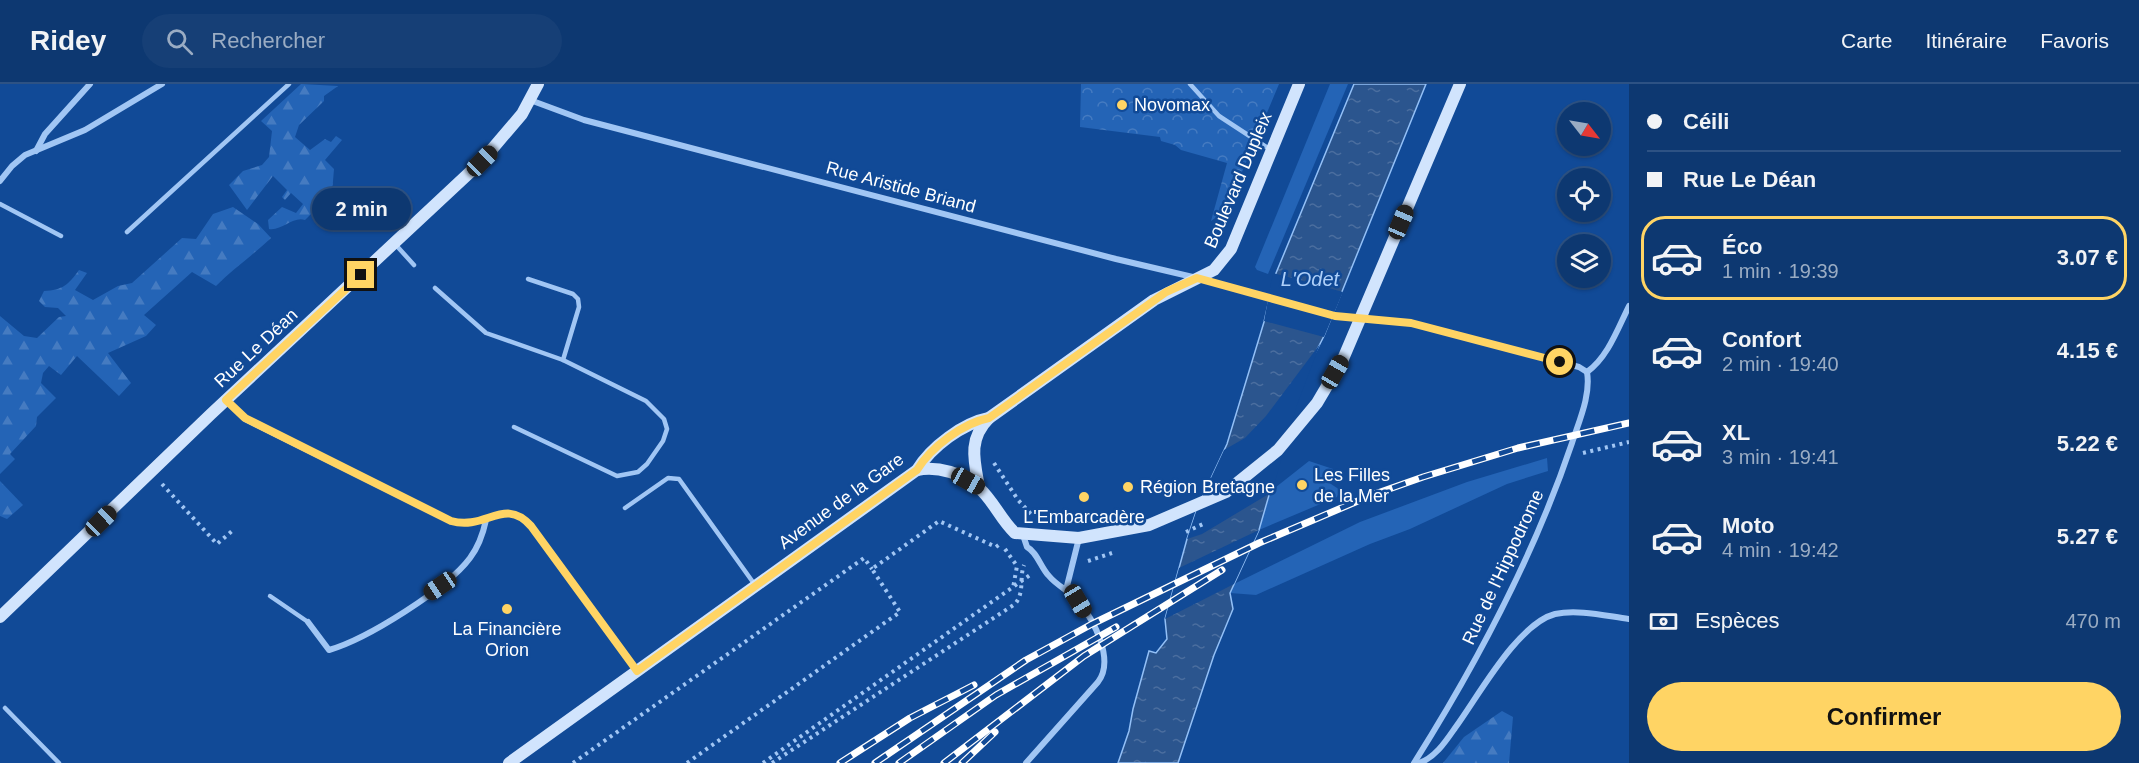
<!DOCTYPE html>
<html lang="fr">
<meta charset="utf-8">
<style>
:root{--surface:#0d3871;--page:#163f76;--text:#f1f3f6;--muted:#9aacc3;--line:#2d5284;--accent:#ffd464}
body{margin:0;font-family:Arial,sans-serif;background:var(--page);color:var(--text);height:100vh;display:flex;flex-direction:column;font-size:22px;white-space:nowrap}
*{box-sizing:border-box;margin:0}
p{font-size:20px;color:var(--muted)}
.icon{flex:none;width:33px;height:33px;fill:none;stroke:currentColor;stroke-width:2;stroke-linecap:round;stroke-linejoin:round}
.map{position:relative;flex:1;overflow:hidden}
.panel{display:flex;flex-direction:column;background:var(--surface);width:510px}
.panel>*{flex:none}
.hud{display:grid;align-content:center;height:132px;padding:0 18px;background:var(--surface)}
.needle{width:39px;rotate:121deg}
.fabs{position:absolute;left:1557px;top:18px;display:grid;gap:12px}
.fabs a{display:grid;place-items:center;width:54px;height:54px;border-radius:50%;background:var(--surface);box-shadow:0 2px 4px #0004,0 0 0 2px var(--line);font-size:30px}
.end{position:absolute;width:27px;height:27px;margin:-14px;border:8px solid #ffd464;background:#111;box-shadow:0 0 0 3px #111}
.from{border-radius:50%}
.bubble{position:absolute;height:42px;border-radius:21px;background:var(--surface);box-shadow:0 2px 4px #0004,0 0 0 2px var(--line);font-size:20px;font-weight:600;line-height:42px;text-align:center}
.car{position:absolute;width:18px;height:36px;margin:-18px -9px;border-radius:8px;box-shadow:0 0 4px 2px #0007;background:linear-gradient(#222 24%,#8ab4d8 0 40%,#222 0 76%,#8ab4d8 0 86%,#222 0)}
.hud b{display:flex;align-items:center;gap:21px;height:57px;font-size:22px}
.hud b+b{border-top:2px solid var(--line)}
.hud i{width:15px;height:15px;background:var(--text)}
ul{padding:0;list-style:none}
li{display:flex;align-items:center;gap:18px;height:84px;margin:0 12px 9px;padding:0 6px;border:3px solid transparent;border-radius:24px}
li div{flex:1}
li b{display:block;font-size:22px}
li em{font-style:normal;font-weight:600}
li.current{border-color:var(--accent)}
li>.icon{width:54px;height:54px;stroke-width:1.5}
.pay{display:flex;align-items:center;gap:15px;height:66px;padding:0 18px;font-size:22px}
.pay p{margin-inline-start:auto}
.cta{display:flex;gap:12px;margin-top:auto;padding:12px 18px}
.cta a{flex:1;height:69px;border-radius:36px;background:var(--accent);color:#111;font-size:24px;font-weight:600;line-height:69px;text-align:center}
header{display:flex;align-items:center;gap:36px;box-sizing:border-box;height:84px;padding:0 30px;background:var(--surface);border-bottom:2px solid var(--line)}
header strong{font-size:28px}
nav{display:flex;gap:33px;margin-inline-start:auto;font-size:21px}
.search{width:420px;height:54px;background:var(--page);display:flex;align-items:center;gap:15px;box-sizing:border-box;padding:0 21px;border-radius:33px;color:var(--muted);font-size:22px}
main{display:flex;flex:1;min-height:0}
.map>svg:first-child{display:block}
.green{fill:#2464b6}
.forest{fill:url(#forest-firs)}
.park{fill:url(#park-crowns)}
.water{fill:url(#water-ripples);stroke:#93c0f7;stroke-width:1.5}
.pier{fill:#114a97}
.lines{fill:none;stroke-linecap:round;stroke-linejoin:round}
.path{stroke:#a1c6f4;stroke-width:4;stroke-dasharray:3 4.5;stroke-linecap:butt}
.lane{stroke:#a1c6f4;stroke-width:4.5}
.street{stroke:#a1c6f4;stroke-width:6}
.secondary{stroke:#d1e4fd;stroke-width:12}
.rail-casing{stroke:#fff;stroke-width:7}
.rail{stroke:#114a97;stroke-width:4.5;stroke-dasharray:14;stroke-linecap:butt}
.route{stroke:#ffd464;stroke-width:8}
.poi-dot{fill:#ffd464;stroke:#114a97;stroke-width:2}
.labels{text-anchor:middle;dominant-baseline:central;stroke-width:5;stroke-linejoin:round;paint-order:stroke}
.poi-label{font-size:18px;fill:#fff;stroke:#114a97;text-anchor:start}
.street-label{font-size:18px;fill:#fff;stroke:#114a97}
.water-label{font-size:20px;font-style:italic;fill:#aed0fa;stroke:#114a97}
</style>
<header>
<strong>Ridey</strong>
<div class="search"><svg class="icon" aria-label="search" viewBox="0 0 24 24"><circle cx="10" cy="10" r="6"/><path d="M15 15l6 6"/></svg>Rechercher</div>
<nav><a>Carte</a><a>Itinéraire</a><a>Favoris</a></nav>
</header>
<main>
<div class="map">
<svg width="1629" height="679" viewBox="0 0 1629 679">
<defs>
<pattern id="forest-firs" width="22" height="20" patternUnits="userSpaceOnUse" patternTransform="scale(1.5)"><rect width="22" height="20" fill="#2464b6"/><path d="M5 1l3.5 6h-7zM16 11l3.5 6h-7z" fill="#457bc1"/></pattern>
<pattern id="park-crowns" width="20" height="18" patternUnits="userSpaceOnUse" patternTransform="scale(1.5)"><rect width="20" height="18" fill="#2464b6"/><path d="M2 6a3 3 0 1 1 6 0M12 15a3 3 0 1 1 6 0" fill="none" stroke="#457bc1"/></pattern>
<pattern id="water-ripples" width="26" height="14" patternUnits="userSpaceOnUse" patternTransform="scale(1.5)"><rect width="26" height="14" fill="#2b558e"/><path d="M2 4q2-2 4 0t4 0M15 11q2-2 4 0t4 0" fill="none" stroke="#4b6e9f"/></pattern>
</defs>
<rect width="100%" height="100%" fill="#114a97"/>
<g class="green">
<polygon points="1330,0 1348,0 1268,190 1257,186 1255,183"/>
<polygon points="1547,374 1548,387 1507,400 1410,445 1370,460 1256,511 1230,509 1234,500 1360,438 1467,398"/>
<polygon points="1309,377 1333,385 1328,398 1340,406 1337,413 1259,446 1271,407"/>
</g>
<g class="forest">
<path d="M301,0L338,2L324,12V17L299,41L295,53L310,66L325,55L331,58L336,52L342,56L325,76L334,85L331,121L319,135L312,129L305,136C293,132 282,147 269,145L268,136L282,123L296,129L303,120L291,109L285,116L282,113L287,106L273,92L247,126L229,101L243,87L262,81L269,73L272,47L261,37Z"/>
<path d="M233,123L258,140L271,154C252,172 234,184 216,202L192,188L144,231L156,241L146,252L108,269L131,299L119,312L77,272L61,291L49,282L43,289L41,299L56,314L37,333L36,342L10,370L15,375L0,390V232L24,252L37,254L59,233L66,232L58,224L45,223L39,217L44,207C63,206 68,201 79,186L87,189L75,206L93,216L118,202L132,199L182,154L196,155L213,130Z"/>
<polygon points="0,397 23,421 7,435 0,432"/>
<polygon points="1502,627 1513,633 1509,679 1443,679 1464,653"/>
</g>
<polygon class="park" points="1081,0 1279,0 1226,126 1211,137 1227,79 1181,66 1175,61 1161,57 1160,53 1080,43"/>
<polygon class="water" points="1354,0 1426,0 1324,252 1303,293 1259,446 1230,509 1233,525 1214,571 1178,679 1118,679 1129,647 1133,625 1149,567 1156,569 1167,555 1165,535 1187,455 1198,422 1227,360 1264,238 1274,194"/>
<g class="pier">
<polygon points="1273,189 1343,208 1324,253 1264,237"/>
<polygon points="1320,260 1297,321 1272,408 1202,450 1187,455 1198,422 1224,366 1245,354 1266,332"/>
<polygon points="1259,446 1234,500 1165,535 1179,484"/>
</g>
<g class="lines">
<g class="path">
<polyline points="1583,369 1629,358"/>
<polyline points="994,379 1018,416 1032,431"/>
<polyline points="162,400 217,460 232,447"/>
<polyline points="1186,448 1203,440"/>
<polyline points="1005,465 1017,482 1013,504"/>
<polyline points="1088,477 1112,469"/>
<polyline points="573,679 864,474 872,485"/>
<polyline points="687,679 900,528 872,485 939,437 996,463 1000,460"/>
<polyline points="763,679 1030,491"/>
<path d="M772,679L1015,520C1025,508 1019,494 1024,481"/>
</g>
<g class="lane">
<polyline points="1190,0 1219,32 1271,66"/>
<polyline points="0,120 61,152"/>
<polyline points="127,148 289,0"/>
<polyline points="395,160 414,181"/>
<polyline points="528,195 573,210 578,215 579,223 563,276"/>
<polyline points="435,204 486,249 563,276 646,317 664,335 667,345 663,357 647,380 638,388 617,392 514,343"/>
<polyline points="625,424 668,394 679,395 755,501"/>
<polyline points="270,512 308,538"/>
<polyline points="5,624 59,679"/>
</g>
<g class="street">
<polyline points="530,16 584,36 1116,175 1197,194 1335,232 1411,239 1579,283 1587,288"/>
<polyline points="36,67 45,50 90,0"/>
<polyline points="0,97 12,82 25,71 85,46 162,0"/>
<path d="M1587,288C1608,273 1618,244 1629,222"/>
<path d="M227,316L245,335L451,437C486,447 504,412 531,442L637,587"/>
<path d="M1023,451L1027,463C1037,468 1041,484 1049,492C1057,502 1070,507 1078,517C1094,536 1115,576 1098,598L1026,679"/>
<polyline points="1066,506 1079,454"/>
<path d="M308,538L329,566C367,555 447,505 470,474C479,462 483,450 486,436"/>
<path d="M1414,679C1477,579 1534,472 1572,359C1579,337 1591,311 1587,288"/>
<path d="M1419,679C1435,674 1446,657 1455,644C1478,613 1517,540 1555,530C1578,525 1606,532 1629,535"/>
</g>
<g class="secondary">
<path d="M917,386C937,382 964,389 979,404C993,416 1001,436 1015,449L1079,454L1149,441L1226,408L1278,366L1317,319L1343,275L1460,0"/>
<path d="M979,403C974,376 968,355 989,334"/>
<polyline points="0,533 211,330 482,77 522,30 538,0"/>
<path d="M509,679L917,386C931,363 963,339 989,334L1154,216L1214,186L1231,165L1299,0"/>
</g>
<g class="rail-casing">
<g id="rail">
<polyline points="840,679 910,634 974,601"/>
<polyline points="875,679 1026,576 1092,540 1259,459 1372,411 1423,393 1518,364 1629,339"/>
<polyline points="899,679 996,611 1116,543"/>
<polyline points="944,679 1084,572 1222,486"/>
<polyline points="962,679 995,648"/>
</g>
</g>
<use href="#rail" class="rail"/>
</g>
<g class="lines">
<path class="route" d="M361,191L226,316L245,334L451,437C486,447 504,412 531,442L637,587L917,386C931,363 963,339 989,334L1166,208L1197,194L1335,232L1411,239L1560,278"/>
</g>
<g class="poi-dot">
<circle cx="1122" cy="21" r="6"/>
<circle cx="1302" cy="401" r="6"/>
<circle cx="1128" cy="403" r="6"/>
<circle cx="1084" cy="413" r="6"/>
<circle cx="507" cy="525" r="6"/>
</g>
<g class="labels">
<g class="poi-label">
<text x="1134" y="21">Novomax</text>
<text x="1314" y="391">Les Filles<tspan x="1314" dy="21">de la Mer</tspan></text>
<text x="1140" y="403">Région Bretagne</text>
<text x="1084" y="433" text-anchor="middle">L'Embarcadère</text>
<text x="507" y="545" text-anchor="middle">La Financière<tspan x="507" dy="21">Orion</tspan></text>
</g>
<g class="street-label">
<text transform="translate(1238 96) rotate(-67)">Boulevard Dupleix</text>
<text transform="translate(901 103) rotate(15)">Rue Aristide Briand</text>
<text transform="translate(256 264) rotate(-43)">Rue Le Déan</text>
<text transform="translate(841 417) rotate(-36)">Avenue de la Gare</text>
<text transform="translate(1503 483) rotate(-65)">Rue de l'Hippodrome</text>
</g>
<g class="water-label">
<text x="1310" y="195">L'Odet</text>
</g>
</g>
</svg>
<div class="fabs">
<a><svg class="needle" viewBox="-14 -14 28 28"><path d="M0-13l5 13h-10z" fill="#e53935"/><path d="M0 13l5-13h-10z" fill="#9aacc3"/></svg></a>
<a><svg class="icon" aria-label="locate" viewBox="0 0 24 24"><circle cx="12" cy="12" r="6"/><path d="M12 2v4M12 18v4M2 12h4M18 12h4"/></svg></a>
<a><svg class="icon" aria-label="layers" viewBox="0 0 24 24"><path d="M12 4l9 5-9 5-9-5zM3 14l9 5 9-5"/></svg></a>
</div>
<i class="end from" style="left:1560px;top:278px"></i>
<i class="end" style="left:361px;top:191px"></i>
<div class="bubble" style="left:312px;top:104px;width:99px">2 min</div>
<i class="car" style="left:482px;top:77px;rotate:45deg"></i>
<i class="car" style="left:1401px;top:138px;rotate:23deg"></i>
<i class="car" style="left:1335px;top:288px;rotate:30deg"></i>
<i class="car" style="left:968px;top:397px;rotate:119deg"></i>
<i class="car" style="left:101px;top:437px;rotate:46deg"></i>
<i class="car" style="left:440px;top:502px;rotate:236deg"></i>
<i class="car" style="left:1078px;top:517px;rotate:149deg"></i>
</div>
<section class="panel">
<div class="hud">
<b><i class="from"></i>Céili</b>
<b><i></i>Rue Le Déan</b>
</div>
<ul>
<li class="current"><svg class="icon" aria-label="car" viewBox="0 0 24 24"><path d="M5 17H2v-5l4-1 3-4h7l3 4 3 1v5h-3M9 17h6M6 11h13"/><circle cx="7" cy="17" r="2"/><circle cx="17" cy="17" r="2"/></svg><div><b>Éco</b><p>1 min · 19:39</p></div><em>3.07 €</em></li>
<li><svg class="icon" aria-label="car" viewBox="0 0 24 24"><path d="M5 17H2v-5l4-1 3-4h7l3 4 3 1v5h-3M9 17h6M6 11h13"/><circle cx="7" cy="17" r="2"/><circle cx="17" cy="17" r="2"/></svg><div><b>Confort</b><p>2 min · 19:40</p></div><em>4.15 €</em></li>
<li><svg class="icon" aria-label="car" viewBox="0 0 24 24"><path d="M5 17H2v-5l4-1 3-4h7l3 4 3 1v5h-3M9 17h6M6 11h13"/><circle cx="7" cy="17" r="2"/><circle cx="17" cy="17" r="2"/></svg><div><b>XL</b><p>3 min · 19:41</p></div><em>5.22 €</em></li>
<li><svg class="icon" aria-label="car" viewBox="0 0 24 24"><path d="M5 17H2v-5l4-1 3-4h7l3 4 3 1v5h-3M9 17h6M6 11h13"/><circle cx="7" cy="17" r="2"/><circle cx="17" cy="17" r="2"/></svg><div><b>Moto</b><p>4 min · 19:42</p></div><em>5.27 €</em></li>
</ul>
<div class="pay"><svg class="icon" aria-label="cash" viewBox="0 0 24 24"><path d="M3 7h18v10H3z"/><circle cx="12" cy="12" r="2"/></svg>Espèces<p>470 m</p></div>
<div class="cta"><a>Confirmer</a></div>
</section>
</main>
